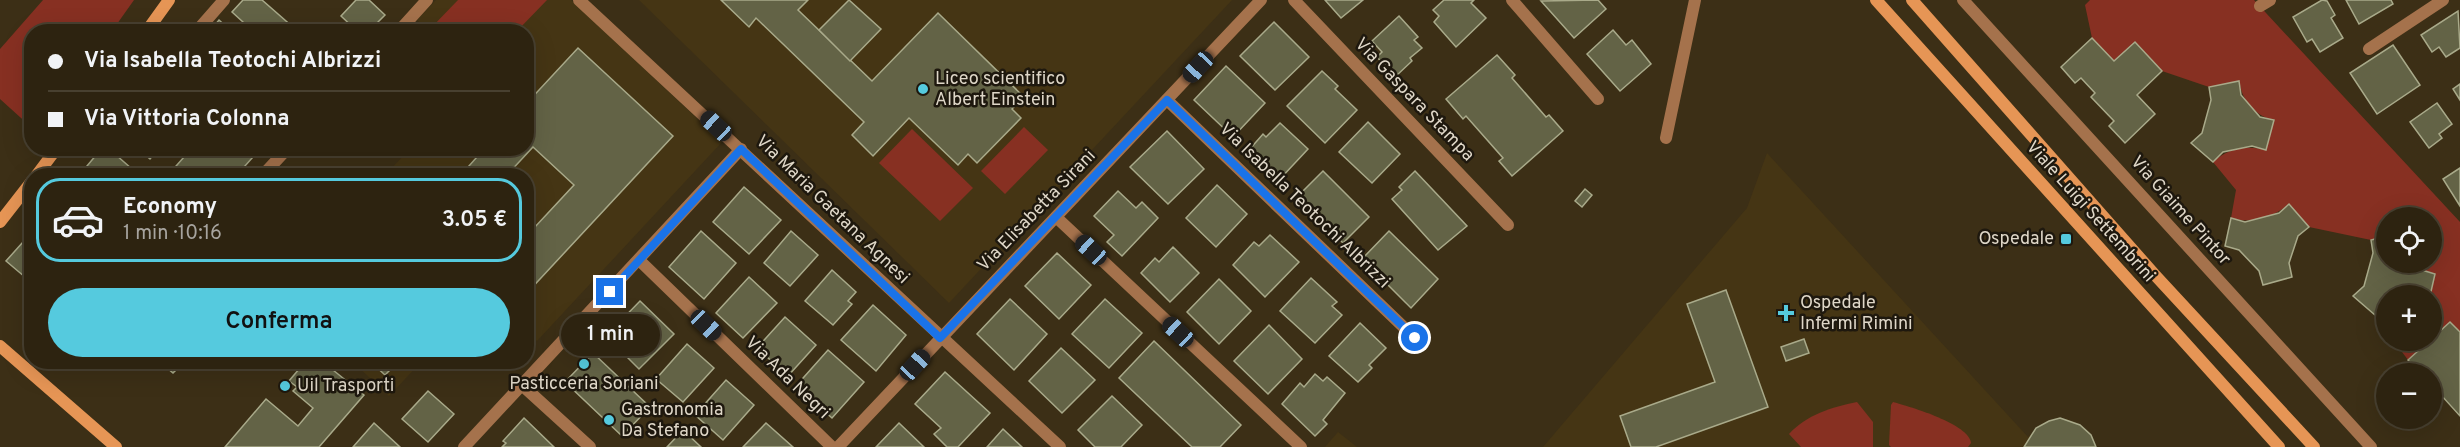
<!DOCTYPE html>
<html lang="it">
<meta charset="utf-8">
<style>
:root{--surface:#2d2310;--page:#352b19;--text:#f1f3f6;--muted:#a7a49f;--line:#484030;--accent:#55cade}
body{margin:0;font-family:Overpass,sans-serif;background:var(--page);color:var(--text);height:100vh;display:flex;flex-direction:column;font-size:22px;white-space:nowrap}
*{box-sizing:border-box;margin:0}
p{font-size:20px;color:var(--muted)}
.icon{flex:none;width:33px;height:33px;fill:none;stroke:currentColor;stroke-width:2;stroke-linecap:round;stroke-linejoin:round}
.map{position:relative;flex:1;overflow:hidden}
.side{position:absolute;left:24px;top:168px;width:510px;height:201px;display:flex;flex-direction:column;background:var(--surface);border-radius:24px;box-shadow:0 6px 24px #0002,0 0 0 2px var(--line)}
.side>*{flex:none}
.hud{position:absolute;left:24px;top:24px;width:510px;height:132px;border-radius:24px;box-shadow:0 6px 24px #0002,0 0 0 2px var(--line);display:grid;align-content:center;height:132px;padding:0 24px;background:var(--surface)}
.fabs{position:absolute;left:2376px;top:207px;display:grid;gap:12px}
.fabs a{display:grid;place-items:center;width:66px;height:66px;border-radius:50%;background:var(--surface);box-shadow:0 6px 24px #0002,0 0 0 2px var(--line);font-size:30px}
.end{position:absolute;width:27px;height:27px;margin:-14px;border:8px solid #1a73e8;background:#fff;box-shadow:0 0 0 3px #fff}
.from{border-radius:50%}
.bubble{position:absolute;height:42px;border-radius:21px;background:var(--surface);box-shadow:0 6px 24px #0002,0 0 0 2px var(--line);font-size:20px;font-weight:600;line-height:42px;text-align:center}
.car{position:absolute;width:18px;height:36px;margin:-18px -9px;border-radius:8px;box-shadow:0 0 4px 2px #0007;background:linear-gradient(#222 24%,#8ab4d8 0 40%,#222 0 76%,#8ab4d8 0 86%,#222 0)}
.hud b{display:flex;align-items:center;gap:21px;height:57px;font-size:22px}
.hud b+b{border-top:2px solid var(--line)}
.hud i{width:15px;height:15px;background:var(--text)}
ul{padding:10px 0 0;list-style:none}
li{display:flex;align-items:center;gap:18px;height:84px;margin:0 12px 9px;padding:0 12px;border:3px solid transparent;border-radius:24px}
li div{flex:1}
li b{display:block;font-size:22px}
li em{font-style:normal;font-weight:600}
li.on{border-color:var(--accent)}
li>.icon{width:54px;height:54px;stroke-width:1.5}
.action{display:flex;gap:12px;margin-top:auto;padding:12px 24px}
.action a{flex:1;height:69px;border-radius:36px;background:var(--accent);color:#111;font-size:24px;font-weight:600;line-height:69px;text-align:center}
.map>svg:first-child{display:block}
.built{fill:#453514}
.green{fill:#873022}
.building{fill:#636346;stroke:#a9aa8a;stroke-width:1.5}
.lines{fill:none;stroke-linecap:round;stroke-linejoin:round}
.street{stroke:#a5724c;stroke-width:12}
.secondary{stroke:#e69555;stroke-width:12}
.route{stroke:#1a73e8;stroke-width:8}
.poi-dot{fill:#55cade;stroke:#1e180e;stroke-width:2}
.labels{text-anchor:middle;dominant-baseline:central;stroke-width:5;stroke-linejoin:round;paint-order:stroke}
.poi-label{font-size:18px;fill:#dfd7c8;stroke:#1e180e;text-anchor:start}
.street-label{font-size:18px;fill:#dfd7c8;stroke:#1e180e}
</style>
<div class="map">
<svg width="2460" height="447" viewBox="0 0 2460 447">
<rect width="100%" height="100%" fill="#3c2f16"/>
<g class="built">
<polygon points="436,0 571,0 722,142 537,341 527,331 526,176 384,176 410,149 526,148 526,32 429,31 417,20"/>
<polygon points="639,0 1232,0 949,303"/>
<polygon points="1767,153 2028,437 2042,424 2055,419 2067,419 2086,430 2096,447 1543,447 1747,208"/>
<polygon points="353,362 421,362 389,396"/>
<polygon points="1338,432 1357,447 1325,447"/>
</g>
<g class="green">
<polygon points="43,0 134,0 112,31 32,32 31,127 0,99 0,49"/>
<polygon points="458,0 547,0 517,31 433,31 430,29"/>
<path d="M2090,0H2254L2460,222V332L2450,322L2432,339L2430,295L2435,274L2422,270L2416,263L2432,262V218H2386V236L2371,240L2309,227L2289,204C2273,218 2251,224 2231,218L2236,190L2213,162C2228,148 2246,145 2266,150L2273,120C2254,115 2242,100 2239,81L2209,87L2162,71L2135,42L2114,61L2092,38L2085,5Z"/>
<polygon points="1024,127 1048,150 1005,194 981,171"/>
<polygon points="912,129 973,188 940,221 879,163"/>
<polygon points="2394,341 2430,341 2408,360"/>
<path d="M1857,402L1873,422V447H1801L1789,434C1806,415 1832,407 1857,402Z"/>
<path d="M1893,402C1911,407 1969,424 1971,443L1968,447H1891L1889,445L1891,405Z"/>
</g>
<g class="building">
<polygon points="243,0 262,0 294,28 290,32 254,32 232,12"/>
<polygon points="356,0 369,0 385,15 374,26 371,23 364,32 358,32 341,16"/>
<polygon points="721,0 808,0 798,10 872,81 938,13 1024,97 1012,109 1021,118 977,163 968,154 958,165 909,118 873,156 852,135 864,122 756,18 749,27"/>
<polygon points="849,0 881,29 850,61 819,30"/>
<polygon points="1325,0 1363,0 1341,18"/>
<polygon points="1444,0 1474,0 1471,3 1486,18 1456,47 1434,22 1439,16 1433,10"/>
<polygon points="1598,0 1606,9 1574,38 1541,1"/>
<polygon points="2322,0 2327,1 2335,15 2331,18 2343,38 2320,52 2312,39 2307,42 2293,17"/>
<polygon points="2346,0 2391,0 2393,4 2359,24"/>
<polygon points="2458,11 2460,48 2446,57 2439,47 2432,52 2421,35"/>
<polygon points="1399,16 1418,37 1414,40 1422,48 1410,58 1412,61 1395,77 1377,57 1382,52 1372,41"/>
<polygon points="219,20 232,32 209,32"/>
<polygon points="1274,22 1309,57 1275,90 1240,56"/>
<polygon points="1613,30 1626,45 1632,40 1651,64 1620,91 1587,54"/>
<polygon points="2092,38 2114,61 2135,42 2162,71 2137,95 2155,114 2125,143 2109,126 2114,121 2091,97 2095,93 2081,78 2075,83 2061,67"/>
<polygon points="2393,45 2420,85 2377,114 2350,73"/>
<polygon points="578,48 673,136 526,294 526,221 534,228 574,185 533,147 506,176 460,176 485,148 526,148 526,104"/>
<polygon points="1497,55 1515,75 1512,78 1546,117 1549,115 1563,131 1512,176 1499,161 1503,158 1466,116 1463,119 1446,99"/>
<polygon points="1226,66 1265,103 1233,137 1194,100"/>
<polygon points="1322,71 1338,86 1335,89 1357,110 1325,143 1287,106"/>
<polygon points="2239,81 2241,95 2260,117 2274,120 2266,150 2252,146 2223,152 2213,162 2191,143 2202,133 2211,100 2209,87"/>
<polygon points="2460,84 2460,100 2453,89"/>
<polygon points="2437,103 2452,124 2439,134 2442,138 2429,148 2410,122"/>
<polygon points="1368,122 1400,154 1372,183 1339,152"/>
<polygon points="1280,123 1308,149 1280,179 1249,150 1263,134 1266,137"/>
<polygon points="1167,131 1204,169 1168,204 1130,167"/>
<polygon points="102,148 108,148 140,176 90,176 93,172 87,166"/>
<polygon points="137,148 159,148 150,159"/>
<polygon points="192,148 261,148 236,176 171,176 169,174"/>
<polygon points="2460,168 2460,206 2443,179"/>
<polygon points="1323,171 1369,217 1343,243 1297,197"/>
<polygon points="1415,171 1467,226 1438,250 1392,199 1402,190 1399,187"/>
<polygon points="1217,185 1247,214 1216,247 1186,218"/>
<polygon points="744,187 781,220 749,254 713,222"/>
<polygon points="1585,189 1592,195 1582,207 1575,201"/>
<polygon points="1118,191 1136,208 1142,202 1158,218 1122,256 1107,242 1114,235 1094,216"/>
<polygon points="2289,204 2309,227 2298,236 2289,263 2292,277 2263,285 2259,271 2239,250 2225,246 2231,218 2245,222 2279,213"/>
<polygon points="701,231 736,263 704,299 669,267"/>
<polygon points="791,231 818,255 790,286 764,263"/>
<polygon points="1389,231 1438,279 1411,308 1362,259"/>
<polygon points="32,232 32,283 6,261"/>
<polygon points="1270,235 1299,262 1265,297 1233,265 1254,242 1259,246"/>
<polygon points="2386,236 2386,262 2416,262 2422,270 2435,274 2430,296 2386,296 2386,305 2375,315 2353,296 2364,286 2373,253 2371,240"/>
<polygon points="1173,247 1199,273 1170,302 1141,273 1155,258 1159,262"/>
<polygon points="1057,253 1091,285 1059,319 1025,286"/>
<polygon points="832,270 856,292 848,301 852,304 833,325 805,301"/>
<polygon points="749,277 777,303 743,338 716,313"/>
<polygon points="1311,278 1337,302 1332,306 1342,315 1315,343 1280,311"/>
<polygon points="1219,279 1251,311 1219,344 1187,312"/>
<polygon points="1726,290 1768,407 1656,447 1631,447 1620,416 1715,382 1687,304"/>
<polygon points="1010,299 1047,334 1014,370 977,334"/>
<polygon points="1105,299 1142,333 1109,368 1072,334"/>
<polygon points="640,301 674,334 639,369 606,336"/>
<polygon points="873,305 906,335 876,371 841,340"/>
<polygon points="785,317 816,345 788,376 757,348"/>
<polygon points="2450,322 2460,332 2460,416 2432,385 2432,374 2421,374 2408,360"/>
<polygon points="1360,323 1386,348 1369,365 1372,368 1358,382 1329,356"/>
<polygon points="1269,325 1302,359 1268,394 1234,361"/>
<polygon points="1804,339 1809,353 1786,361 1781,347"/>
<polygon points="1154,341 1241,425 1220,447 1192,447 1119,378"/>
<polygon points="687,344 714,368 683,402 656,379"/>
<polygon points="1061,348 1095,380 1062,413 1029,381"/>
<polygon points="828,350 864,382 832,418 796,386"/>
<polygon points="593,353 650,407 622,436 565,382"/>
<polygon points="160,362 184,362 173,373"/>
<polygon points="305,362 323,362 364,395 319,447 225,447 266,399 298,426 313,408 293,391 297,387 289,381"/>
<polygon points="371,362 398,362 385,375"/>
<polygon points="945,372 990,413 958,447 947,447 934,434 941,428 915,404"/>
<polygon points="1315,374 1323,381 1327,377 1345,393 1323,420 1327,424 1315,436 1282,404 1300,383 1304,387"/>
<polygon points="726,380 754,405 723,440 695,415"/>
<polygon points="428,391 454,414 428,442 402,419"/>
<polygon points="1112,396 1142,425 1121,447 1095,447 1078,430"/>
<polygon points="524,418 554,447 502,447 506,443 503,441"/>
<polygon points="2060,418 2080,425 2091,435 2096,447 2024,447 2036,428 2049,421"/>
<polygon points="374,423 400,447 353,447"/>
<polygon points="766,423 793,447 743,447"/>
<polygon points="899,423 924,447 876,447"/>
<polygon points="1003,429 1022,447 987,447"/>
<polygon points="683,430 701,447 667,447"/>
</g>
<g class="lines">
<g class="street">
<polyline points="579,0 1060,447"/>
<polyline points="1294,0 1508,225"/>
<polyline points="1512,0 1598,99"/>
<polyline points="1963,0 2371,447"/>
<polyline points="2260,6 2270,0"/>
<polyline points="196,32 224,0"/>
<polyline points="398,32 427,0"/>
<polyline points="2369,49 2443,0"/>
<polyline points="1167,100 1415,338"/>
<polyline points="1666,138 1695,0"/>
<polyline points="262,176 288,148"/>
<polyline points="1056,217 1301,447"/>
<polyline points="639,260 832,447"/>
<polyline points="86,364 88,362"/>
<polyline points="523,386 590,447"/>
<polyline points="464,447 741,149"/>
<polyline points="838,447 1261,0"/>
</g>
<g class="secondary">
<polyline points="1876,0 2279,447"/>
<polyline points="1912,0 2154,274 2314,447"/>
<polyline points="146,32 169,0"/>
<polyline points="36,176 57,148"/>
<polyline points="0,222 32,181"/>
<polyline points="0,346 116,447"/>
</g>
</g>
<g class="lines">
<polyline class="route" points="610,292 741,149 940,338 1167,100 1415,338"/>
</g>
<g class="poi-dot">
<circle cx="923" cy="89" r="6"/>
<rect x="2060" y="233" width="12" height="12" rx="3"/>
<path d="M1783 304h6v6h6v6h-6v6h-6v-6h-6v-6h6z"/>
<circle cx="584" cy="364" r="6"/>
<circle cx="285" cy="386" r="6"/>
<circle cx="609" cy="420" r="6"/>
</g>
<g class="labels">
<g class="poi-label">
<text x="935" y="79">Liceo scientifico<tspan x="935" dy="21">Albert Einstein</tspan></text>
<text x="2054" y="239" text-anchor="end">Ospedale</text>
<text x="1800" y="303">Ospedale<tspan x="1800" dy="21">Infermi Rimini</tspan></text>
<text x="584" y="384" text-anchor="middle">Pasticceria Soriani</text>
<text x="297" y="386">Uil Trasporti</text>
<text x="621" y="410">Gastronomia<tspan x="621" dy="21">Da Stefano</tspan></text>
</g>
<g class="street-label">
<text transform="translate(1414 100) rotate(46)">Via Gaspara Stampa</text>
<text transform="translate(1304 206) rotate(44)">Via Isabella Teotochi Albrizzi</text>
<text transform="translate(832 210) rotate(44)">Via Maria Gaetana Agnesi</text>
<text transform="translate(1037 211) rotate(-46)">Via Elisabetta Sirani</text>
<text transform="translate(2180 211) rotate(48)">Via Giaime Pintor</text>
<text transform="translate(2090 212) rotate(48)">Viale Luigi Settembrini</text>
<text transform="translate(787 378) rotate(44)">Via Ada Negri</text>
</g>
</g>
</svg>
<div class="fabs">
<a><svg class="icon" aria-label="locate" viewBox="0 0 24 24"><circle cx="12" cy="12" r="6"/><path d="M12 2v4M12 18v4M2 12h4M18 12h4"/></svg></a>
<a>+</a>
<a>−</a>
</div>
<i class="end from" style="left:1415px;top:338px"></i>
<i class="end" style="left:610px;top:292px"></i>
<div class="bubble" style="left:561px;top:314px;width:99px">1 min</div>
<i class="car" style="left:1198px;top:67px;rotate:223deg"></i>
<i class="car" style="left:716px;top:126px;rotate:313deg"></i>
<i class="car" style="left:1091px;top:250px;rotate:313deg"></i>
<i class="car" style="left:706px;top:325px;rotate:134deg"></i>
<i class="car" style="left:1178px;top:332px;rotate:313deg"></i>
<i class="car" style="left:915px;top:365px;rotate:43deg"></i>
<div class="hud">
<b><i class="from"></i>Via Isabella Teotochi Albrizzi</b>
<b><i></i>Via Vittoria Colonna</b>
</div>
<section class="side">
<ul>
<li class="on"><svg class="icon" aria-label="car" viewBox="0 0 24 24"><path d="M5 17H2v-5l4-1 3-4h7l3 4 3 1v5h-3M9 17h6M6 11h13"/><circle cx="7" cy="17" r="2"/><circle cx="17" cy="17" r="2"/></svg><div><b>Economy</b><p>1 min · 10:16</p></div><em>3.05 €</em></li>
</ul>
<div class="action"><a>Conferma</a></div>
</section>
</div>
